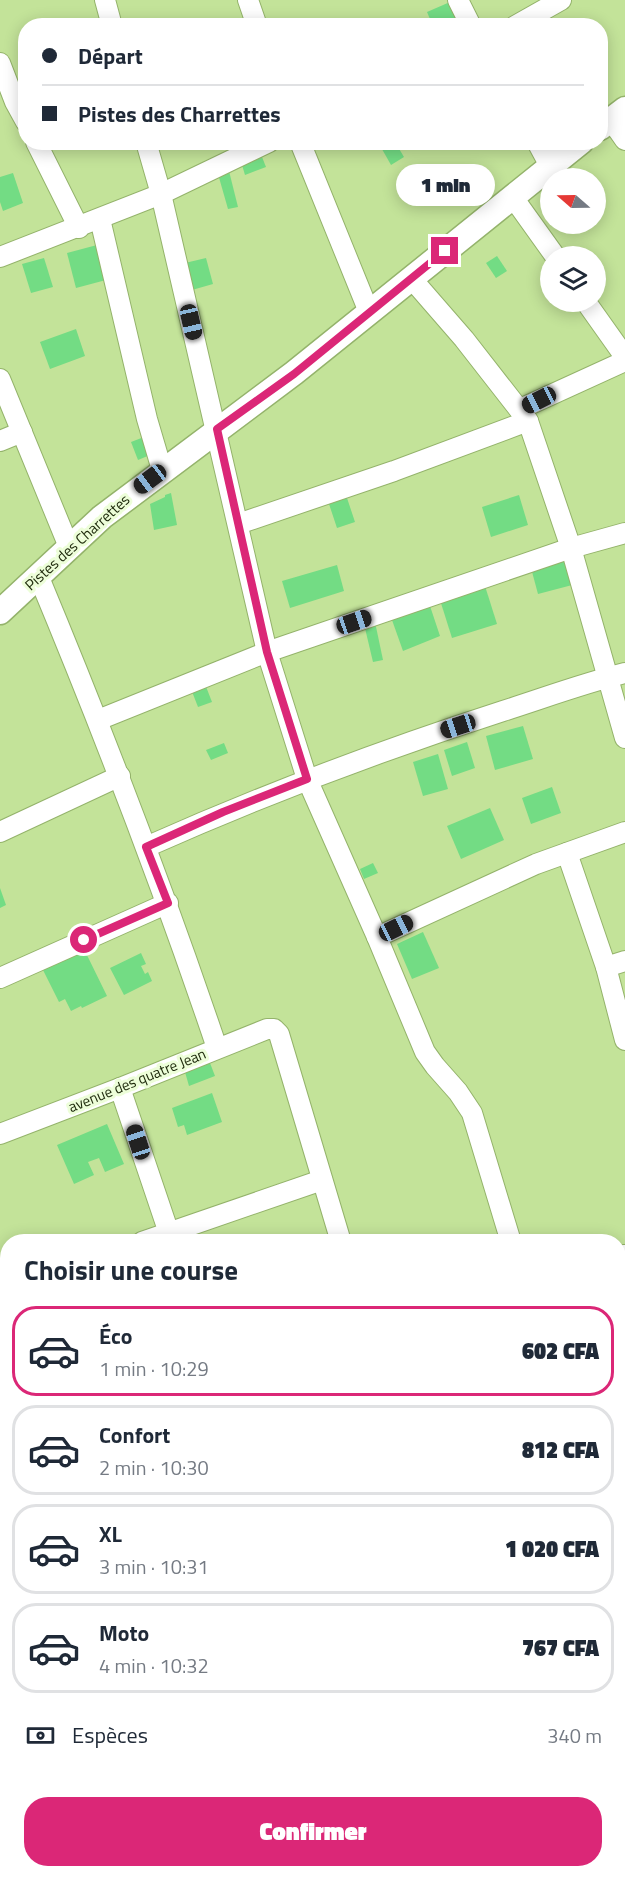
<!DOCTYPE html>
<html lang="fr">
<meta charset="utf-8">
<style>
:root{--surface:#fff;--page:#f2f2f3;--text:#1f2937;--muted:#747a83;--line:#e0e1e3;--accent:#db2777}
body{margin:0;font-family:"Titillium Web",sans-serif;background:var(--page);color:var(--text);height:100vh;display:flex;flex-direction:column;font-size:22px;white-space:nowrap}
*{box-sizing:border-box;margin:0}
p{font-size:20px;color:var(--muted)}
.icon{flex:none;width:33px;height:33px;fill:none;stroke:currentColor;stroke-width:2;stroke-linecap:round;stroke-linejoin:round}
.map{position:relative;flex:1;overflow:hidden}
.details{position:absolute;left:0px;top:1234px;width:626px;height:644px;display:flex;flex-direction:column;background:var(--surface);border-radius:24px 24px 0 0;box-shadow:0 3px 15px #0003}
.details>*{flex:none}
.guide{position:absolute;left:18px;top:18px;width:590px;height:132px;border-radius:24px;box-shadow:0 3px 15px #0003;display:grid;align-content:center;height:132px;padding:0 24px;background:var(--surface)}
.needle{width:39px;rotate:290deg}
.buttons{position:absolute;left:540px;top:168px;display:grid;gap:12px}
.buttons a{display:grid;place-items:center;width:66px;height:66px;border-radius:50%;background:var(--surface);box-shadow:0 3px 15px #0003;font-size:30px}
.end{position:absolute;width:27px;height:27px;margin:-14px;border:8px solid #db2777;background:#fff;box-shadow:0 0 0 3px #fff}
.from{border-radius:50%}
.bubble{position:absolute;height:42px;border-radius:21px;background:var(--surface);box-shadow:0 3px 15px #0003;font-size:20px;font-weight:800;line-height:42px;text-align:center}
.car{position:absolute;width:18px;height:36px;margin:-18px -9px;border-radius:8px;box-shadow:0 0 4px 2px #0007;background:linear-gradient(#222 24%,#8ab4d8 0 40%,#222 0 76%,#8ab4d8 0 86%,#222 0)}
.guide b{display:flex;align-items:center;gap:21px;height:57px;font-size:22px}
.guide b+b{border-top:2px solid var(--line)}
.guide i{width:15px;height:15px;background:var(--text)}
ul{padding:0;list-style:none}
li{display:flex;align-items:center;gap:18px;height:90px;margin:0 12px 9px;padding:0 12px;border:3px solid var(--line);border-radius:24px}
li div{flex:1}
li b{display:block;font-size:22px}
li em{font-style:normal;font-weight:800}
li.on{border-color:var(--accent)}
li>.icon{width:54px;height:54px;stroke-width:1.5}
h2{padding:0 24px;font-size:27px;line-height:72px}
.pay{display:flex;align-items:center;gap:15px;height:66px;padding:0 24px;font-size:22px}
.pay p{margin-inline-start:auto}
.button{display:flex;gap:12px;margin-top:auto;padding:12px 24px}
.button a{flex:1;height:69px;border-radius:24px;background:var(--accent);color:#fff;font-size:24px;font-weight:800;line-height:69px;text-align:center}
.map>svg:first-child{display:block}
.building{fill:#73dc84}
.lines{fill:none;stroke-linecap:round;stroke-linejoin:round}
.minor-casing{stroke:#94b36b;stroke-width:22}
.major-casing{stroke:#94b36b;stroke-width:27}
.minor{stroke:#fff;stroke-width:20}
.major{stroke:#fff;stroke-width:24}
.route{stroke:#db2777;stroke-width:8}
.labels{text-anchor:middle;dominant-baseline:central;stroke-width:6;stroke-linejoin:round;paint-order:stroke}
.street-label{font-size:15px;fill:#1c280a;stroke:#edfed9}
</style>
<div class="map">
<svg width="625" height="1877" viewBox="0 0 625 1877">
<rect width="100%" height="100%" fill="#c3e399"/>
<g class="building">
<polygon points="450,2 460,26 433,26 427,12"/>
<polygon points="378,142 395,142 404,157 391,165"/>
<polygon points="262,157 266,167 245,175 242,165"/>
<polygon points="229,171 238,207 228,209 218,174"/>
<polygon points="13,173 23,203 3,211 0,202 0,177"/>
<polygon points="97,245 106,280 76,288 67,253"/>
<polygon points="497,256 507,271 496,278 486,263"/>
<polygon points="44,258 53,287 31,293 22,264"/>
<polygon points="206,258 213,284 192,290 185,263"/>
<polygon points="76,329 85,356 50,369 40,342"/>
<polygon points="144,437 150,455 138,460 131,442"/>
<polygon points="345,492 355,522 337,528 327,498"/>
<polygon points="171,493 177,525 154,530 150,504 165,497 165,495"/>
<polygon points="519,495 528,525 491,537 482,507"/>
<polygon points="568,557 576,584 538,594 531,568"/>
<polygon points="337,565 344,591 290,608 282,581"/>
<polygon points="485,586 497,624 452,638 440,600"/>
<polygon points="430,606 440,636 403,651 392,620"/>
<polygon points="375,622 383,660 373,662 364,624"/>
<polygon points="205,684 212,702 198,707 191,689"/>
<polygon points="523,726 533,759 495,770 486,736"/>
<polygon points="467,742 475,768 452,776 444,750"/>
<polygon points="224,743 228,753 211,760 206,750"/>
<polygon points="438,754 448,789 423,796 413,762"/>
<polygon points="552,787 561,813 531,824 522,798"/>
<polygon points="490,808 504,840 461,859 447,826"/>
<polygon points="373,863 378,873 364,879 360,869"/>
<polygon points="0,888 6,905 0,908"/>
<polygon points="423,932 439,968 412,979 397,944"/>
<polygon points="84,949 107,996 82,1008 81,1006 71,1011 65,999 59,1002 43,970"/>
<polygon points="141,953 146,964 141,966 145,974 148,972 152,981 124,995 110,968"/>
<polygon points="210,1063 215,1076 189,1086 185,1072"/>
<polygon points="212,1093 222,1122 187,1135 184,1125 178,1127 172,1108"/>
<polygon points="107,1124 124,1164 105,1172 99,1158 88,1162 94,1175 74,1184 57,1145"/>
<polygon points="0,1526 7,1545 0,1547"/>
<polygon points="1,1664 8,1687 8,1721 0,1723"/>
<polygon points="625,1822 625,1853 619,1856 618,1826"/>
<polygon points="236,1870 241,1870 244,1877 221,1877"/>
<polygon points="367,1870 401,1870 401,1871 383,1877 369,1877"/>
</g>
<g class="lines">
<g class="minor-casing">
<g id="minor">
<polyline points="105,0 112,26"/>
<polyline points="248,0 257,26"/>
<polyline points="458,0 471,26"/>
<polyline points="515,26 561,0"/>
<polyline points="0,63 15,102 26,122"/>
<polyline points="611,120 625,140"/>
<polyline points="36,142 79,228"/>
<polyline points="146,142 161,194 267,652 307,779 377,937 425,1052 435,1066 458,1092 472,1113 511,1242"/>
<polyline points="300,142 369,312"/>
<polyline points="537,142 550,166"/>
<polyline points="512,196 555,256"/>
<polyline points="100,219 147,419 162,470"/>
<polyline points="0,257 161,194 269,142"/>
<polyline points="411,278 464,339 528,421 571,548 625,738"/>
<polyline points="586,302 625,357"/>
<polyline points="0,379 69,547"/>
<polyline points="520,409 625,361"/>
<polyline points="0,441 22,432"/>
<polyline points="238,524 394,471 528,421"/>
<path d="M38,575C103,731 163,888 217,1048"/>
<polyline points="98,720 267,652 571,548 625,533"/>
<polyline points="0,832 120,776"/>
<path d="M146,847C263,795 382,750 503,711C544,698 584,683 625,673"/>
<polyline points="567,853 606,967 625,1040"/>
<polyline points="377,937 536,864 625,832"/>
<polyline points="606,967 625,961"/>
<polyline points="0,978 168,903"/>
<polyline points="120,1088 172,1242"/>
<polyline points="0,1134 120,1088 267,1029 274,1029 279,1034 341,1242"/>
<polyline points="142,1242 322,1180"/>
<polyline points="618,1256 625,1255"/>
<polyline points="0,1275 8,1294"/>
<polyline points="618,1401 625,1399"/>
<polyline points="0,1448 8,1446"/>
<polyline points="618,1548 625,1546"/>
<polyline points="618,1586 625,1606"/>
<polyline points="0,1596 8,1594"/>
<polyline points="618,1695 625,1693"/>
<polyline points="0,1742 8,1740"/>
<polyline points="618,1808 625,1805"/>
<polyline points="43,1877 63,1870"/>
</g>
</g>
<g class="major-casing">
<g id="major">
<polyline points="600,128 625,109"/>
<polyline points="0,612 102,517 294,373 581,142"/>
</g>
</g>
<use href="#minor" class="minor"/>
<use href="#major" class="major"/>
</g>
<g class="lines">
<polyline class="route" points="84,940 168,903 146,847 223,812 307,779 267,652 217,429 294,374 445,251"/>
</g>
<g class="labels">
<g class="street-label">
<text transform="translate(77 542) rotate(-42)">Pistes des Charrettes</text>
<text transform="translate(137 1080) rotate(-22)">avenue des quatre Jean</text>
</g>
</g>
</svg>
<div class="buttons">
<a><svg class="needle" viewBox="-14 -14 28 28"><path d="M0-13l5 13h-10z" fill="#e53935"/><path d="M0 13l5-13h-10z" fill="#747a83"/></svg></a>
<a><svg class="icon" aria-label="layers" viewBox="0 0 24 24"><path d="M12 4l9 5-9 5-9-5zM3 14l9 5 9-5"/></svg></a>
</div>
<i class="end from" style="left:84px;top:940px"></i>
<i class="end" style="left:445px;top:251px"></i>
<div class="bubble" style="left:396px;top:164px;width:99px">1 min</div>
<i class="car" style="left:191px;top:322px;rotate:167deg"></i>
<i class="car" style="left:539px;top:400px;rotate:243deg"></i>
<i class="car" style="left:150px;top:479px;rotate:233deg"></i>
<i class="car" style="left:354px;top:622px;rotate:71deg"></i>
<i class="car" style="left:458px;top:726px;rotate:252deg"></i>
<i class="car" style="left:396px;top:928px;rotate:64deg"></i>
<i class="car" style="left:138px;top:1142px;rotate:342deg"></i>
<div class="guide">
<b><i class="from"></i>Départ</b>
<b><i></i>Pistes des Charrettes</b>
</div>
<section class="details">
<h2>Choisir une course</h2>
<ul>
<li class="on"><svg class="icon" aria-label="car" viewBox="0 0 24 24"><path d="M5 17H2v-5l4-1 3-4h7l3 4 3 1v5h-3M9 17h6M6 11h13"/><circle cx="7" cy="17" r="2"/><circle cx="17" cy="17" r="2"/></svg><div><b>Éco</b><p>1 min · 10:29</p></div><em>602 CFA</em></li>
<li><svg class="icon" aria-label="car" viewBox="0 0 24 24"><path d="M5 17H2v-5l4-1 3-4h7l3 4 3 1v5h-3M9 17h6M6 11h13"/><circle cx="7" cy="17" r="2"/><circle cx="17" cy="17" r="2"/></svg><div><b>Confort</b><p>2 min · 10:30</p></div><em>812 CFA</em></li>
<li><svg class="icon" aria-label="car" viewBox="0 0 24 24"><path d="M5 17H2v-5l4-1 3-4h7l3 4 3 1v5h-3M9 17h6M6 11h13"/><circle cx="7" cy="17" r="2"/><circle cx="17" cy="17" r="2"/></svg><div><b>XL</b><p>3 min · 10:31</p></div><em>1 020 CFA</em></li>
<li><svg class="icon" aria-label="car" viewBox="0 0 24 24"><path d="M5 17H2v-5l4-1 3-4h7l3 4 3 1v5h-3M9 17h6M6 11h13"/><circle cx="7" cy="17" r="2"/><circle cx="17" cy="17" r="2"/></svg><div><b>Moto</b><p>4 min · 10:32</p></div><em>767 CFA</em></li>
</ul>
<div class="pay"><svg class="icon" aria-label="cash" viewBox="0 0 24 24"><path d="M3 7h18v10H3z"/><circle cx="12" cy="12" r="2"/></svg>Espèces<p>340 m</p></div>
<div class="button"><a>Confirmer</a></div>
</section>
</div>
